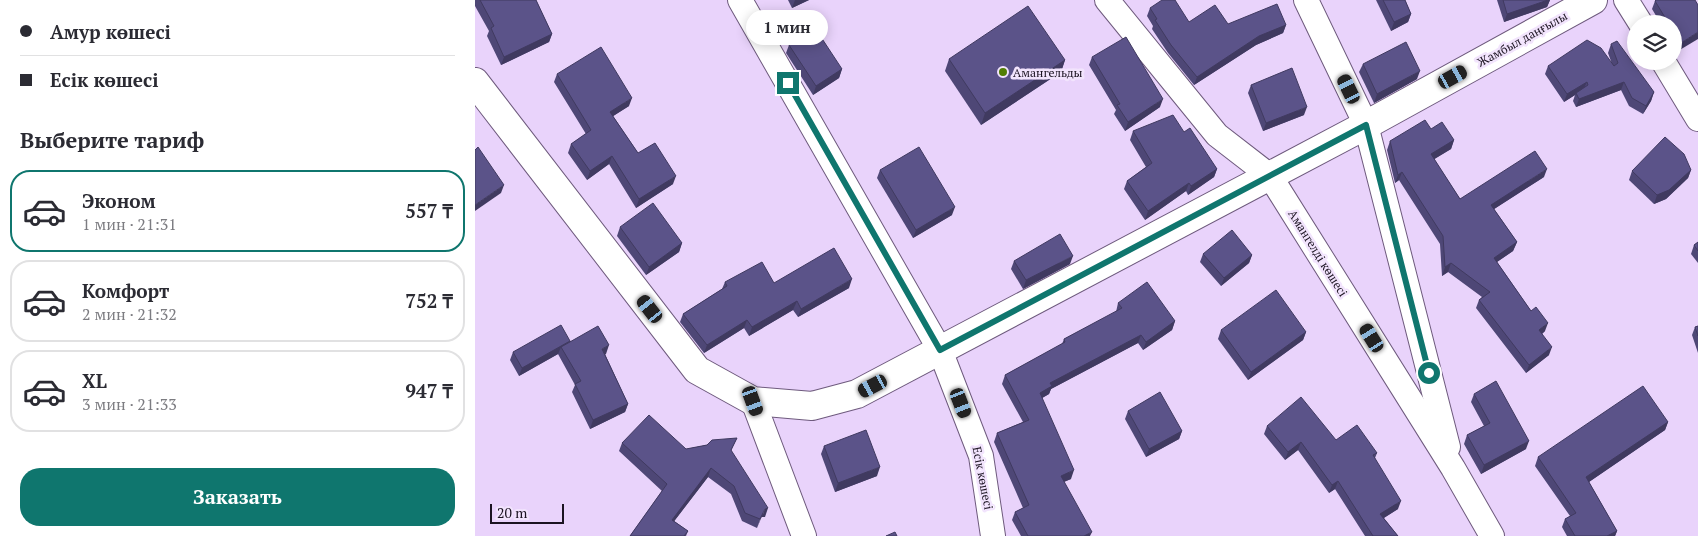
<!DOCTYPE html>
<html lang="ru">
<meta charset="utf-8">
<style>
:root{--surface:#fff;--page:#f2f2f3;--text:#2b2b33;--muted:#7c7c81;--line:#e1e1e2;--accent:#0f766e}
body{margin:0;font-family:"PT Serif",serif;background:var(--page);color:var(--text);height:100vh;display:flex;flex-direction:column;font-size:19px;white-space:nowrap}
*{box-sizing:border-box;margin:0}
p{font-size:16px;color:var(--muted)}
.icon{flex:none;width:28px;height:28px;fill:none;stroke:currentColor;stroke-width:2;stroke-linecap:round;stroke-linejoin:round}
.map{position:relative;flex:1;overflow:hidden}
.sheet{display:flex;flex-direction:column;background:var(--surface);width:475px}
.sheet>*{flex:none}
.banner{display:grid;align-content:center;height:110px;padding:0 20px;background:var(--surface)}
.tools{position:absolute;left:1152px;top:15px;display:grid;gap:10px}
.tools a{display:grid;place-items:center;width:55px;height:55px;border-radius:50%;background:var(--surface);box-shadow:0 2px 12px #0003;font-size:25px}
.scale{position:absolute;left:15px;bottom:12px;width:74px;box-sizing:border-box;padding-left:5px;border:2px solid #1b1321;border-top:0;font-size:14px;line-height:18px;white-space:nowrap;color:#1b1321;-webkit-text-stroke:4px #f2e4fd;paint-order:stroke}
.end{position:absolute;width:22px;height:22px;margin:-11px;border:6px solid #0f766e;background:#fff;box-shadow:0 0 0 2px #fff}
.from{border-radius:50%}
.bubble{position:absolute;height:35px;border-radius:18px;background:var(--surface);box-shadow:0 2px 12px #0003;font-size:16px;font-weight:600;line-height:35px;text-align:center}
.car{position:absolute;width:15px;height:30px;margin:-15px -8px;border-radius:6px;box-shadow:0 0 4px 1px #0007;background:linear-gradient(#222 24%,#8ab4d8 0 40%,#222 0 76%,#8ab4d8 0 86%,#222 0)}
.banner b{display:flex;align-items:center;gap:18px;height:48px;font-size:19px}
.banner b+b{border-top:1px solid var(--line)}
.banner i{width:12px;height:12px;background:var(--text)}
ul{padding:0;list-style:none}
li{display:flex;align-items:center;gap:15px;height:82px;margin:0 10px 8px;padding:0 10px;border:2px solid var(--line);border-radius:20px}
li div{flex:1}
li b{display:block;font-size:19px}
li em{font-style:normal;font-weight:600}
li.on{border-color:var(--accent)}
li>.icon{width:45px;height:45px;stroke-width:1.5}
h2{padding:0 20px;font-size:22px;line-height:60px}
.action{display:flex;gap:10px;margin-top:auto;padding:10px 20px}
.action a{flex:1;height:58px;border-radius:20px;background:var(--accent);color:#fff;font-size:20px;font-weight:600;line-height:58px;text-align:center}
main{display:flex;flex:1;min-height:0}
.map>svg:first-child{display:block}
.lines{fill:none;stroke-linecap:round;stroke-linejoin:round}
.street-casing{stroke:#6e5a7d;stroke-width:26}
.secondary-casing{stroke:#6e5a7d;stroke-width:30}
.street{stroke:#fff;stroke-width:24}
.secondary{stroke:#fff;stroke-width:28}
.wall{fill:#4e4776}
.shaded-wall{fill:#403a60}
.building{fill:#5b5389;stroke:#403a60}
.route{stroke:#0f766e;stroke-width:6}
.poi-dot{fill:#517e04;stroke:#f2e4fd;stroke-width:2}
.labels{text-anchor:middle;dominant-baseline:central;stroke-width:5;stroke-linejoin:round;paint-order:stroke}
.street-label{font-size:12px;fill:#1b1321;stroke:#f2e4fd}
.poi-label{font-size:12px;fill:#1b1321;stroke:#f2e4fd;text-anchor:start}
</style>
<main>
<section class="sheet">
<div class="banner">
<b><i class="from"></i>Амур көшесі</b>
<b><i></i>Есік көшесі</b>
</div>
<h2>Выберите тариф</h2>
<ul>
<li class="on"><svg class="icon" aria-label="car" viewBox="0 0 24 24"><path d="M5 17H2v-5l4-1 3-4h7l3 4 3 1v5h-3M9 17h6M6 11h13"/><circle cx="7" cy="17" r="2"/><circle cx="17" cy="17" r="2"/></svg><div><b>Эконом</b><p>1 мин · 21:31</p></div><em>557 ₸</em></li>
<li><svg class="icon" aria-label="car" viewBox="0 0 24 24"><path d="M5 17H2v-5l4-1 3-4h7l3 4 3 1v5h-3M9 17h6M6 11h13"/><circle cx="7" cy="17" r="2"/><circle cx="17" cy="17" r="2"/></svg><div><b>Комфорт</b><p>2 мин · 21:32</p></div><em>752 ₸</em></li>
<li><svg class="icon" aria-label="car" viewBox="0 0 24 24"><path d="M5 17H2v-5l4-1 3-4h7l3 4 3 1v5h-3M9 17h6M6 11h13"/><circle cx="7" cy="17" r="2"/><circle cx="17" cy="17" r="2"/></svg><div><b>XL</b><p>3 мин · 21:33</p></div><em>947 ₸</em></li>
</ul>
<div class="action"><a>Заказать</a></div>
</section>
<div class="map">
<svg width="1223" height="536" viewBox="0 0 1223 536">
<rect width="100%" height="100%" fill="#e9d3fb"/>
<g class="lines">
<g class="street-casing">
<g id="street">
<polyline points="265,0 465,350 506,456 518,536"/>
<polyline points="632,0 742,135 795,176 978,468 1017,536"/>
<polyline points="831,0 891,125 973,447"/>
<polyline points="1151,0 1166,24"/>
<polyline points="1188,61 1223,119"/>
<polyline points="278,401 329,536"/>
</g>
</g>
<g class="secondary-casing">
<polyline id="secondary" points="0,82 222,370 278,401 337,406 382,394 891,125 1118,0"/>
</g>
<use href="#street" class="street"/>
<use href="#secondary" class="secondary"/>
</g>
<g class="wall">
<polygon points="0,0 61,0 77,34 74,42 26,65 12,36 14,31 0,6"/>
<polygon points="313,0 334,0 317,8"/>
<polygon points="901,0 930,0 936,14 933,22 916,31"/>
<polygon points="1022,0 1075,0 1072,7 1029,22"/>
<polygon points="1180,1 1223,5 1203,51 1199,45 1199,24 1186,24 1177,9"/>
<polygon points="675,8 714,22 753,24 811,25 808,33 781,45 719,85 693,53 677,29 678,26 672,16"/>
<polygon points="1136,44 1179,92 1176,101 1168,114 1154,106 1146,90 1101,107 1098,101 1100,95 1089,102 1070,74 1073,66 1137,64 1133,53"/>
<polygon points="314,45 367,69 364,78 338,95 311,53"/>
<polygon points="617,57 685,107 650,131 639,114 641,110 614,65"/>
<polygon points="474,59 590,60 586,72 506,125 470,71"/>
<polygon points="888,64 942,79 899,103 884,72"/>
<polygon points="82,74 154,106 138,116 163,153 198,184 161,208 134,164 112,180 93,153 96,144 111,134 79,82"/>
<polygon points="776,85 829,115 788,131 773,93"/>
<polygon points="956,129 979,140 976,149 959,159 985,199 1069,177 1019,209 1042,242 1038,251 1022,262 1070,331 1067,334 1074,355 1051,373 1001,308 1004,300 1007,297 973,272 967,276 965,244 924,180 920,183 912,150 915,141"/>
<polygon points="658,131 709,132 742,169 739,177 713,195 711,191 670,220 649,189 652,181 671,167 655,140"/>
<polygon points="405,170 477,215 438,238 402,178"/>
<polygon points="1216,170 1213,178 1191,199 1179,204 1154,180 1157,171"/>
<polygon points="145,227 207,243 204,252 171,275 142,236"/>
<polygon points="1223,242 1223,263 1216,254 1219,245"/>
<polygon points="728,254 777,255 774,263 746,286 725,262"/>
<polygon points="539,261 595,264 548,289 536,269"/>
<polygon points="250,282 299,283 374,288 323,317 318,310 274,336 269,328 229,353 205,322 208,314 247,289"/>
<polygon points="643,303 700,321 697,330 668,350 663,343 576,389 574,394 567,398 596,479 589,482 615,536 546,536 537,520 540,512 548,508 519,442 522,433 548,422 527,384 530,375 587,344 589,339 641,312"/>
<polygon points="1223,326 1223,353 1217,335 1220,327"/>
<polygon points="746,330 831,332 828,340 773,380 743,339"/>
<polygon points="95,341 131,354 130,354 153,404 150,412 115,429 97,392 100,385 83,354 44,376 35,360 38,352"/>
<polygon points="999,394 1051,449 1006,474 989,444 992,435 1009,426 996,402"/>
<polygon points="653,411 707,431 704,439 671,457 650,419"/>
<polygon points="1193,422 1190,430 1114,482 1142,531 1140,536 1092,536 1087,527 1090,519 1095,516 1060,466 1063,457"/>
<polygon points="792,426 861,440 902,453 900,458 923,509 909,518 923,536 890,536 860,489 854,493 823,450 810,460 789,434"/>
<polygon points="262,438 256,451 290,517 286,517 282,528 267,521 256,494 233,477 199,521 213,531 211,536 155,536 187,491 144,451 147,443 211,449 232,445"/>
<polygon points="349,446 402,476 360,492 346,454"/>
</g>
<g class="shaded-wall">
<polygon points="320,0 334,0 317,8"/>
<polygon points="1073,0 1075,0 1072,7 1029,22 1032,14"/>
<polygon points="936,14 933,22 916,31 919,22"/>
<polygon points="811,25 808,33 781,45 719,85 722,77 784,36"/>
<polygon points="1223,32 1223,39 1203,51 1206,43"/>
<polygon points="77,34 74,42 26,65 29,57"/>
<polygon points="590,60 586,72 506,125 510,113"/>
<polygon points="367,69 364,78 338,95 341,86"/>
<polygon points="945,71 942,79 899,103 902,94"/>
<polygon points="1112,82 1108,90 1101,93 1100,95 1089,102 1092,94"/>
<polygon points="1149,82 1146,90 1101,107 1104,99"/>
<polygon points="1179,92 1176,101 1168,114 1171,106"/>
<polygon points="157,98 154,106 132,120 135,112"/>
<polygon points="688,99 685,107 650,131 653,122"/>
<polygon points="832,107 829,115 788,131 791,123"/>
<polygon points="979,140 976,149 953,163 956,154"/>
<polygon points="137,156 134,164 112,180 115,171"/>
<polygon points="742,169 739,177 713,195 716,186"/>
<polygon points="1072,169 1069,177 1013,213 1016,205"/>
<polygon points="1216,170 1213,178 1191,199 1179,204 1182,195"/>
<polygon points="927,172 924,180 920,183 923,175"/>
<polygon points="201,176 198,184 161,208 164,199"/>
<polygon points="714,183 711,191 670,220 673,211"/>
<polygon points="29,185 26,193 0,211 0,205"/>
<polygon points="480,207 477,215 438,238 441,230"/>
<polygon points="1042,242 1038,251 1016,266 1019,258"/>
<polygon points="207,243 204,252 171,275 174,267"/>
<polygon points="777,255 774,263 746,286 749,278"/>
<polygon points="598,256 595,264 548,289 551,280"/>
<polygon points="976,263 973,272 967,276 970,267"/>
<polygon points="377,279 374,288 323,317 326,309"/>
<polygon points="322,301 318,310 274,336 277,327"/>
<polygon points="272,320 269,328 229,353 232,345"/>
<polygon points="700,321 697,330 668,350 671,342"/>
<polygon points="1073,323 1070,331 1061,339 1064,330"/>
<polygon points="831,332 828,340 773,380 776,372"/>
<polygon points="666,335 663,343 576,389 574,394 562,401 565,393 575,383"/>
<polygon points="95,341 86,347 83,354 44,376 47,368"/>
<polygon points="134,345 131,354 124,358 127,349"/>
<polygon points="1077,347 1074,355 1051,373 1054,365"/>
<polygon points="153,404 150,412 115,429 118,420"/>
<polygon points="1193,422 1190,430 1108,486 1111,477"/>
<polygon points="707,431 704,439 671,457 674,449"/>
<polygon points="1054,441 1051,449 1006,474 1009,465"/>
<polygon points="826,442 823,450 810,460 813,452"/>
<polygon points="405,467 402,476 360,492 363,483"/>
<polygon points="236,468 233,477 194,528 197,520"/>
<polygon points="599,470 596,479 583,484 586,476"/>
<polygon points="863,481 860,489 854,493 857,485"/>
<polygon points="926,501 923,509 902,522 905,514"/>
<polygon points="293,508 290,517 286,517 282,528 290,509"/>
<polygon points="1142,531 1140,536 1132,536"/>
<polygon points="617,532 615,536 609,536"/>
</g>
<g class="building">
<polygon points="5,0 61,0 77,34 29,57 16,28 19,26"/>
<polygon points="687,0 700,0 714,22 740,5 753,24 802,4 811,25 784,36 722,77 696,45 680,20 682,19 675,8"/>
<polygon points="908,0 930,0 936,14 919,22"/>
<polygon points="1028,0 1073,0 1032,14"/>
<polygon points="1181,0 1220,0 1223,5 1223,32 1206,43 1199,31 1199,24 1194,24 1180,1"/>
<polygon points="553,6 590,60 510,113 474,59"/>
<polygon points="340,28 367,69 341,86 314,45"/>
<polygon points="651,37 688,99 653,122 642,105 645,104 617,57"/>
<polygon points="1112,40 1126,48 1139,66 1143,63 1136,44 1142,41 1179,92 1171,106 1157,98 1149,82 1104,99 1101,93 1113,85 1112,82 1092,94 1073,66"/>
<polygon points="931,42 945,71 902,94 888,64"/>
<polygon points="126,47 157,98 135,112 163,153 180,143 201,176 164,199 137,156 115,171 96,144 116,130 82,74"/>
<polygon points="817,68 832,107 791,123 776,85"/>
<polygon points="698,115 709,132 715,128 742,169 716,186 714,183 673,211 652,181 677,163 658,131"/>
<polygon points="950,120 956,129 967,122 979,140 956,154 985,199 1060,151 1072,169 1016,205 1042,242 1019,258 1056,311 1061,307 1073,323 1064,330 1077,347 1054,365 1004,300 1015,292 976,263 970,267 968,236 927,172 923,175 915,141"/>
<polygon points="1190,137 1209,154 1216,170 1194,190 1182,195 1157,171"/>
<polygon points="3,147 29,185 0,205 0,150"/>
<polygon points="444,147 480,207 441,230 405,170"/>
<polygon points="178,203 207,243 174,267 145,227"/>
<polygon points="757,230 777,255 749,278 728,254"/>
<polygon points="585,234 598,256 551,280 539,261"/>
<polygon points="1223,242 1223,251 1219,245"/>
<polygon points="359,248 377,279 326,309 322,301 277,327 272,320 232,345 208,314 252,286 250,282 287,262 299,283"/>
<polygon points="672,282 700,321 671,342 666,335 575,383 577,386 565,393 599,470 586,476 617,532 609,536 553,536 540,512 554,505 522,433 554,420 530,375 590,342 589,339 647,308 643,303"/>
<polygon points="801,290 831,332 776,372 746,330"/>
<polygon points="86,325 95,341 47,368 38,352"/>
<polygon points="123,326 134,345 127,349 153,404 118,420 100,384 106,381 86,347"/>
<polygon points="1223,326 1223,336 1220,327"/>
<polygon points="1021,381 1054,441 1009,465 992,435 1015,423 999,394"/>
<polygon points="1168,386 1193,422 1111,477 1142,531 1132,536 1100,536 1090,519 1101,513 1063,457"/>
<polygon points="685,392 707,431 674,449 653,411"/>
<polygon points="826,397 861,440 882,425 902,453 898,455 926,501 905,514 923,536 898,536 863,481 857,485 826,442 813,452 792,426"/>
<polygon points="174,415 211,449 232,445 237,440 262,438 256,450 293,508 290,509 285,519 270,513 259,486 236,468 197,520 213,531 209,536 155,536 192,484 147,443"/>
<polygon points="391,430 405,467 363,483 349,446"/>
<polygon points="420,532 422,536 411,536"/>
</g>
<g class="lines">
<polyline class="route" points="313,83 465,350 891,125 954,373"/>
</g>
<circle class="poi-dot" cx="528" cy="72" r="5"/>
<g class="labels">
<g class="street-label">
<text transform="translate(1047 39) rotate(-29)">Жамбыл даңғылы</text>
<text transform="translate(843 253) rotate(58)">Амангелді көшесі</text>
<text transform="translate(508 478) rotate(79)">Есік көшесі</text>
</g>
<g class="poi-label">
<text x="538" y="72">Амангельды</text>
</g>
</g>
</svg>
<div class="tools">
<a><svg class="icon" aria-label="layers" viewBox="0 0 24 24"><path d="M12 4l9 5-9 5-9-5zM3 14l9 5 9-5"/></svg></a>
</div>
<div class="scale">20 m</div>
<i class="end from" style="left:954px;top:373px"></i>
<i class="end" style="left:313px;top:83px"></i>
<div class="bubble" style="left:271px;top:10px;width:82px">1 мин</div>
<i class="car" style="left:978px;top:77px;rotate:61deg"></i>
<i class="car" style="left:874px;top:89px;rotate:334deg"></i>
<i class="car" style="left:175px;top:309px;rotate:322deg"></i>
<i class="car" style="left:897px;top:338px;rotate:328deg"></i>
<i class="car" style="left:398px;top:386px;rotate:242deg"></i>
<i class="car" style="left:278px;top:401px;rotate:160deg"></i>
<i class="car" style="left:486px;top:403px;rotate:159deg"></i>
</div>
</main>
